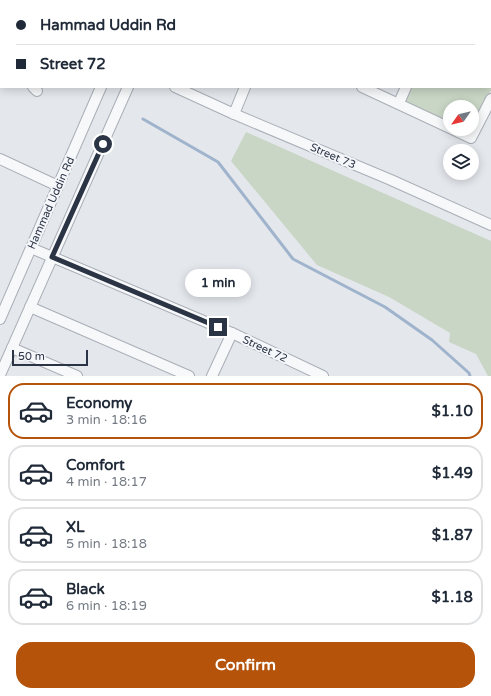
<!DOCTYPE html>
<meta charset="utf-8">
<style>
:root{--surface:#fff;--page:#f2f2f3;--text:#1f2937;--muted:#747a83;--line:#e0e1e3;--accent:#b45309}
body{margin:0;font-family:"Varela Round",sans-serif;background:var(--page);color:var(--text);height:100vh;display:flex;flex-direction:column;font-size:15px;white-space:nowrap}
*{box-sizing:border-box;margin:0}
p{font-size:13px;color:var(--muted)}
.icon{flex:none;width:22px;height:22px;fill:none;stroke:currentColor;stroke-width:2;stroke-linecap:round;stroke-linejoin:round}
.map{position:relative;height:376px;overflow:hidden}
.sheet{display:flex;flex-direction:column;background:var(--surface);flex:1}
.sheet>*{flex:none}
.hud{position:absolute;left:0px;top:0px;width:491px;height:88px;box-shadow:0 2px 10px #0003;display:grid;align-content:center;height:88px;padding:0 16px;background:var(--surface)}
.needle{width:26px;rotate:236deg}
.controls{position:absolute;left:443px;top:100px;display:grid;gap:8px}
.controls a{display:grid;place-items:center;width:36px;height:36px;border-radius:50%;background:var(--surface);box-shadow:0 2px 10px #0003;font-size:20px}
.scale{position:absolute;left:12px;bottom:10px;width:76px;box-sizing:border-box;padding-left:4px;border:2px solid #2b3445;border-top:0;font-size:11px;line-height:14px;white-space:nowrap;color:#2b3445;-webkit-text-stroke:3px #f4f6f9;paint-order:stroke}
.end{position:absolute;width:18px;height:18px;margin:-9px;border:5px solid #2b3445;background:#fff;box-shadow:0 0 0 2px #fff}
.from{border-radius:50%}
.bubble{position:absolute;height:28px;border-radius:14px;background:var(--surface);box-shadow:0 2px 10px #0003;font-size:13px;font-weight:700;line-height:28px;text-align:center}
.hud b{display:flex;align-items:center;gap:14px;height:38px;font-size:15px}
.hud b+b{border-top:1px solid var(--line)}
.hud i{width:10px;height:10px;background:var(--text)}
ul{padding:7px 0 0;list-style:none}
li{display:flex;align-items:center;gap:12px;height:56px;margin:0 8px 6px;padding:0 8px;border:2px solid var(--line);border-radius:16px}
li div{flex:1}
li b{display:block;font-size:15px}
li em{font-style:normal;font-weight:700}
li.selected{border-color:var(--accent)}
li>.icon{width:36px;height:36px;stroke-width:1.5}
.action{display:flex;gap:8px;margin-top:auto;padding:8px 16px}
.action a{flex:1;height:46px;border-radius:16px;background:var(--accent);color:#fff;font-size:16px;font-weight:700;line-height:46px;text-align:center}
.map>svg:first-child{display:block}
.green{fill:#c9d6c5}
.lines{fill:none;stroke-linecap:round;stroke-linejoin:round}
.stream{stroke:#9fb4cc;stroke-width:3}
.minor-casing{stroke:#a9aeb7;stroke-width:12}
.minor{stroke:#f7f8fa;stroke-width:10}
.route{stroke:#2b3445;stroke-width:5}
.labels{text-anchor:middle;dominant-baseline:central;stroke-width:4;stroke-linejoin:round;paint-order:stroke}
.street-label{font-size:11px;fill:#2b3445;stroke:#f4f6f9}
</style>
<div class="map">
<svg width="491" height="376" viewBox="0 0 491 376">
<rect width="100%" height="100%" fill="#e4e7ec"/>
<g class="green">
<polygon points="4,0 114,0 113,1 6,1"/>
<polygon points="490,17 491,17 491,90 470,134 460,129 472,129 472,107 450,107 450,124 401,103 408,87 490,87"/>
<polygon points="246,132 491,241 491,376 488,376 476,354 449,342 450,333 389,297 317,265 231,161"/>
</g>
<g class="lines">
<g class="stream">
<polyline points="0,37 1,38"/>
<polyline points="143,119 218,162 293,259 385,307 432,340 469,373 470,376"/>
</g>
<g class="minor-casing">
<g id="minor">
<polyline points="312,0 314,1"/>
<polyline points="464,0 466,1"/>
<polyline points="139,1 139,0"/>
<polyline points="166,1 167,0"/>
<polyline points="283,1 283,0"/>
<polyline points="444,1 445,0"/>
<polyline points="0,10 1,11"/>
<polyline points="490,11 491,12"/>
<polyline points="0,56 1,56"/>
<polyline points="33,87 37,91"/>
<polyline points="175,87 234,114 391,180 491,225"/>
<polyline points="362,87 450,128"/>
<polyline points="399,103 406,87"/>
<polyline points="234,114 245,87"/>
<polyline points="452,129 471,138 491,99"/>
<polyline points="0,159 58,186"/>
<polyline points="31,248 232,333 323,376"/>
<polyline points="30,307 189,376"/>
<polyline points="0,319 101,87"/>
<polyline points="12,348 77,376"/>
<polyline points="0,375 128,87"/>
<polyline points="212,376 232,333"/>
</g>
</g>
<use href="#minor" class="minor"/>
</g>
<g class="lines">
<polyline class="route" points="103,144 52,257 218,327"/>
</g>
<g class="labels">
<g class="street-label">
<text transform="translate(333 156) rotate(23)">Street 73</text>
<text transform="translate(51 203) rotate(-66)">Hammad Uddin Rd</text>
<text transform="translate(265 349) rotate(25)">Street 72</text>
</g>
</g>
</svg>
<div class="controls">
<a><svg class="needle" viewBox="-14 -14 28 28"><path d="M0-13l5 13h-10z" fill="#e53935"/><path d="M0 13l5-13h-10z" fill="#747a83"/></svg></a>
<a><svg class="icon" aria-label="layers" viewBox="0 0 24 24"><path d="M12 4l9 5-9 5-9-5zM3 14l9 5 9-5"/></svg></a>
</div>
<div class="scale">50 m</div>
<i class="end from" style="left:103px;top:144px"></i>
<i class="end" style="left:218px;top:327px"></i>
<div class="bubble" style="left:185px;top:269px;width:66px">1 min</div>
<div class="hud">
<b><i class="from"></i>Hammad Uddin Rd</b>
<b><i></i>Street 72</b>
</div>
</div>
<section class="sheet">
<ul>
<li class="selected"><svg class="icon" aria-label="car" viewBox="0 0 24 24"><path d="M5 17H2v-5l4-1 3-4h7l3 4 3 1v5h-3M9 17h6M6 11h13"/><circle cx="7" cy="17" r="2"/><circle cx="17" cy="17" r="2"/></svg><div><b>Economy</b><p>3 min · 18:16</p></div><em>$1.10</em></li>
<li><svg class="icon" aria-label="car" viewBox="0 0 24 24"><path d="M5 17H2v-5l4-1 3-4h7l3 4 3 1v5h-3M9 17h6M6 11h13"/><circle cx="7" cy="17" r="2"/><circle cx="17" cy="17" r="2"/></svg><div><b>Comfort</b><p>4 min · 18:17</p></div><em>$1.49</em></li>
<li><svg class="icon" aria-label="car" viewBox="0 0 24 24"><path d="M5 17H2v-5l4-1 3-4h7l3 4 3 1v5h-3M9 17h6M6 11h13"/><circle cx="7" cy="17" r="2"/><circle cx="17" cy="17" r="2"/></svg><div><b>XL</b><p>5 min · 18:18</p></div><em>$1.87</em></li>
<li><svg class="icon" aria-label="car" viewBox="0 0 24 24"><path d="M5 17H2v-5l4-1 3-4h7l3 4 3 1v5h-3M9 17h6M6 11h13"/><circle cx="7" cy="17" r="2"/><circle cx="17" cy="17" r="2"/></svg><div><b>Black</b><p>6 min · 18:19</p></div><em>$1.18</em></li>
</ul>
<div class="action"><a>Confirm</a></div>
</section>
